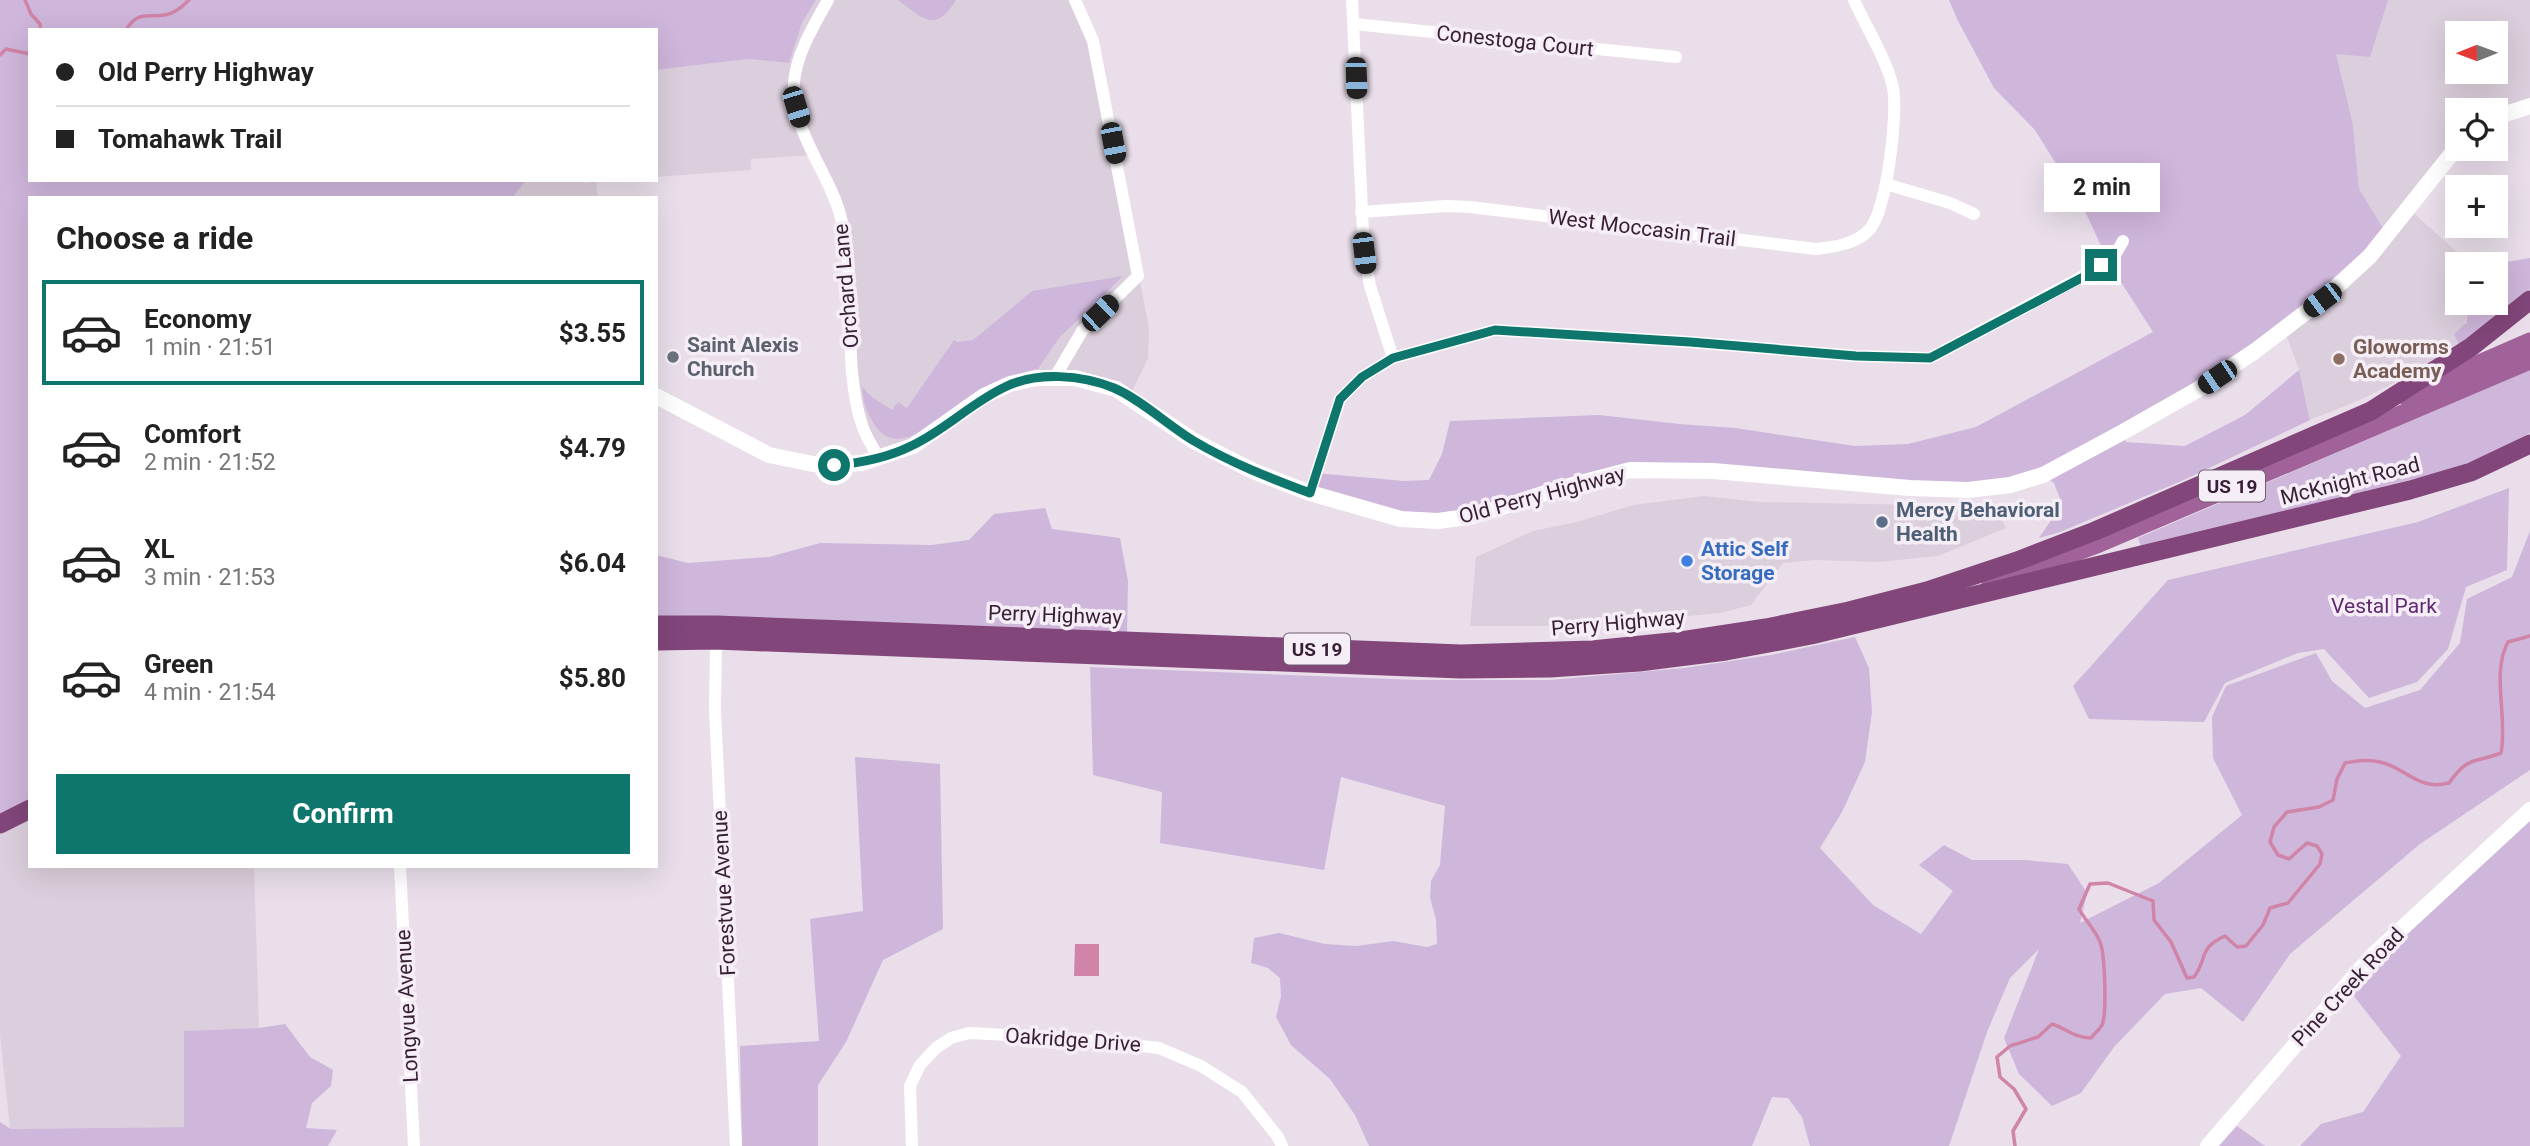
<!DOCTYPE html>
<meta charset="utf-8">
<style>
:root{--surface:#fff;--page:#f6f6f6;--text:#222;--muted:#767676;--line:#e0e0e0;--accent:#0f766e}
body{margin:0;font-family:Roboto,sans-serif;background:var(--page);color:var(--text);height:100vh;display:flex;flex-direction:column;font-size:26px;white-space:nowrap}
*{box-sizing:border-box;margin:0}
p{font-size:23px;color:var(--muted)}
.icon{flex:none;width:38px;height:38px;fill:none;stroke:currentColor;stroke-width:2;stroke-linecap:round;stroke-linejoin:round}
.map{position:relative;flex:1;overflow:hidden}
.sheet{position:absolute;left:28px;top:196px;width:630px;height:672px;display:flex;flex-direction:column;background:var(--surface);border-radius:0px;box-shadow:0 7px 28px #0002}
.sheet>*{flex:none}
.top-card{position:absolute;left:28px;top:28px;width:630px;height:154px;border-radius:0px;box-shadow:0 7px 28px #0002;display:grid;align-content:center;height:154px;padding:0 28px;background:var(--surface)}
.needle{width:46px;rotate:269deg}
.tools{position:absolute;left:2445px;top:21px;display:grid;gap:14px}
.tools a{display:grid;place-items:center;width:63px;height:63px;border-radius:0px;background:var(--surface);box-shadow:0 7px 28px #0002;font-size:35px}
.end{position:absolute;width:32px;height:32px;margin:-16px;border:9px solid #0f766e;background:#fff;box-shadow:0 0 0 4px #fff}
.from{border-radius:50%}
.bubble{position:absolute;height:49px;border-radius:0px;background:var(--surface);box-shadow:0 7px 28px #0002;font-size:23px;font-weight:700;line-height:49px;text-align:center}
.car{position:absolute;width:21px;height:42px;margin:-21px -10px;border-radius:9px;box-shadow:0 0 5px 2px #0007;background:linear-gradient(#222 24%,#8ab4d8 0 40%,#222 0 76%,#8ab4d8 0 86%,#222 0)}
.top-card b{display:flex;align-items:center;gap:24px;height:66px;font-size:26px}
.top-card b+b{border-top:2px solid var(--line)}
.top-card i{width:18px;height:18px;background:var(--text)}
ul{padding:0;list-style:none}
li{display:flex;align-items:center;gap:21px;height:105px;margin:0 14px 10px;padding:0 14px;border:4px solid transparent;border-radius:0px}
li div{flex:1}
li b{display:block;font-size:26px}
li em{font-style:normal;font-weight:700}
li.selected{border-color:var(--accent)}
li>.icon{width:63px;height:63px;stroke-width:1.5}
h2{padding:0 28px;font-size:32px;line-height:84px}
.cta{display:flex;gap:14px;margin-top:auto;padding:14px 28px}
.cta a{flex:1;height:80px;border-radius:0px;background:var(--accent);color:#fff;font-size:28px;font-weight:700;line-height:80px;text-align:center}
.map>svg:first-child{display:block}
.built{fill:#dccfdd;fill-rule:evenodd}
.green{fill:#cfb6db}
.water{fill:#d084a7}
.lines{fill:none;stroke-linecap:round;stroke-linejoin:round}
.stream{stroke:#d084a7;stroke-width:3.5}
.minor{stroke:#fff;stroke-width:12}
.tertiary{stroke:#fff;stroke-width:16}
.primary{stroke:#a06298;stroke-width:19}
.trunk{stroke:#82467a;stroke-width:19}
.route{stroke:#0f766e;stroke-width:9}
.worship-dot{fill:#6b7280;stroke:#f5eef6;stroke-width:2.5}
.education-dot{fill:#8d6e63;stroke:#f5eef6;stroke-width:2.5}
.service-dot{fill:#5c6f8a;stroke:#f5eef6;stroke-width:2.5}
.shop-dot{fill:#3f7fe0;stroke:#f5eef6;stroke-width:2.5}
.labels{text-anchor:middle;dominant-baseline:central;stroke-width:7;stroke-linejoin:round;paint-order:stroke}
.shield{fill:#f5eef6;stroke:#715d70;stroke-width:2}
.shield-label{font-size:19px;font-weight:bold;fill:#391f36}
.street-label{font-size:21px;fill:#391f36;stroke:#f5eef6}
.worship-label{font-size:21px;font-weight:bold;fill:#5b616d;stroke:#f5eef6;text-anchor:start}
.education-label{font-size:21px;font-weight:bold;fill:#785e54;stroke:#f5eef6;text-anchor:start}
.service-label{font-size:21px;font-weight:bold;fill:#4e5e75;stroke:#f5eef6;text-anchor:start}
.shop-label{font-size:21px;font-weight:bold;fill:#366cbe;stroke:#f5eef6;text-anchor:start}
.park-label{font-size:21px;fill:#602970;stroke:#f5eef6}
</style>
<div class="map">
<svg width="2530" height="1146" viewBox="0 0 2530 1146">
<rect width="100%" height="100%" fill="#e9deea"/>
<g class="built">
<polygon points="816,0 1075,0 1093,41 1149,328 1148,358 1129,398 1116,389 1036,378 879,458 862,426 845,246 815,155 751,159 751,170 656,177 656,70 748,59 789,63 802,23"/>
<path d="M2388,0H2530V106L2496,110H2457V147L2409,209L2456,251L2464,264H2457V303H2470L2459,345L2408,376L2360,400L2310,420L2299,370L2284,329L2370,210L2359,189L2353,125L2335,54L2384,9ZM2457,33H2496V72H2457Z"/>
<polygon points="526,180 574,180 586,183 596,180 598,198 512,198"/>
<polygon points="1704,496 1760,502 1915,505 1955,509 1992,500 2006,528 1938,556 1878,562 1815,560 1783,563 1751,605 1720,613 1585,626 1470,626 1476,557 1533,531 1577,522 1633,505"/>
<polygon points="30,809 30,866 254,866 259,1028 184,1031 184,1127 10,1129 0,1035 0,824"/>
</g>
<g class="green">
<polygon points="0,0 816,0 802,23 789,63 748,59 656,70 656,30 30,30 30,180 526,180 512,198 30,198 30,809 0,824"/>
<path d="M898,0H956C936,33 924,20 898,0Z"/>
<polygon points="1949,0 2388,0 2370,57 2336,54 2353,125 2359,189 2387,235 2322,300 2123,432 2126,442 2185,446 2245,415 2299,370 2310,420 2186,479 2060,532 2039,538 2062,504 2054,483 2043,475 2010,485 1630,470 1438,521 1310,493 1316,473 1404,481 1429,480 1442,454 1450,421 1599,415 1679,424 1735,428 1855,446 1908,444 1976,427 2153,332 2110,265 2083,207 2035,130 1994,88 1958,21"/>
<polygon points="2530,258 2530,289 2493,321 2459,345 2454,334 2466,323 2470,303 2496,303 2496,264 2464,264 2461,259 2506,262"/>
<path d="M1123,276L1059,338L1038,369C1014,374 994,381 973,394C948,409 902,462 876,427C867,413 863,403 862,386C871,399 881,402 892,410L898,402L907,408L954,340L957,342L973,340L1032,291Z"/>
<polygon points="2530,370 2530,433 2487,456 2449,470 2141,547 2138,538"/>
<polygon points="2509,488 2507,570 2466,587 2448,649 2417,682 2369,698 2324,649 2298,653 2225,683 2204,722 2089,719 2073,686 2168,580 2418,522"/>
<polygon points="1045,508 1052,529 1120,538 1128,581 1127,633 656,617 656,555 688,563 769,557 820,543 932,545 969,540 994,514"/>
<polygon points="2530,531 2530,770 2420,844 2290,954 2243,1022 2201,988 2165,994 2114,1047 2081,1093 2052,1106 2019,1074 2004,1038 2039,949 2010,978 1987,1032 1949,1146 1810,1146 1802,1117 1788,1098 1772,1097 1752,1146 1369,1146 1355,1115 1330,1079 1291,1045 1276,1017 1281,996 1280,978 1268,968 1251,963 1254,938 1279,933 1325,944 1357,946 1393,941 1427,947 1437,944 1436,920 1430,897 1431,881 1440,865 1445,806 1341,777 1324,870 1160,843 1162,792 1093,775 1090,667 1417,680 1550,680 1684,668 1771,655 1855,637 1869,668 1872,712 1865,762 1842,812 1820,848 1873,905 1921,934 1953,891 1919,865 1944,845 1972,860 2025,860 2068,864 2087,893 2080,923 2159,883 2242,815 2213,758 2212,717 2226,686 2316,653 2332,681 2365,708 2420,690 2460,643 2467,599 2512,577"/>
<polygon points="855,757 940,764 943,929 883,960 846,1042 818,1085 818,1146 742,1146 740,1046 819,1041 810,919 863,911"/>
<polygon points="2530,810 2530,1146 2300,1146 2321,1124 2363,1112 2401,1056 2346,986"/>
<polygon points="285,1024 310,1057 333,1070 331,1086 312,1103 306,1128 337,1130 328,1146 0,1146 0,1122 11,1129 184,1127 184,1031 259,1028"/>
<polygon points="2237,1126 2265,1146 2219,1146"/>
</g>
<polygon class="water" points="1075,944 1099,944 1099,976 1074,976"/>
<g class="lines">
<g class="stream">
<polyline points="25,0 31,14 40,24 41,30"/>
<path d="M126,30C138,10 147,18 165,15C174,14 183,6 189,0"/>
<polyline points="0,55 6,49 30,54"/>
<path d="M2015,1146L2013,1131L2026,1109L2014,1089L2000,1077L1997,1057L2010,1046L2038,1037L2052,1024C2067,1029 2075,1038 2091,1038C2094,1034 2100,1029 2102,1025C2107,1014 2105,954 2100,942C2096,931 2085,920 2079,909L2090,884L2108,883L2153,901L2154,920L2171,942L2187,978L2194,977C2208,958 2198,948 2225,936L2237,947L2246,946L2263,925L2270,908L2288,903L2320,864L2322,854L2317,846L2307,843L2289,859L2278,855L2270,842L2274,827L2287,812L2319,807L2333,800L2337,779L2345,763C2357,761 2368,759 2380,762C2407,768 2418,791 2449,783C2469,755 2473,764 2501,753C2508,718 2491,673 2508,642L2530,636"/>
</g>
<g class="minor">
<path d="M828,0C814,25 796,54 794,83C791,132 830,173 841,218C858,284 841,360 862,425C866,437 873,448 879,458"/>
<polyline points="1352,0 1364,253 1370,286 1393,358"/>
<polyline points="1354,24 1676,57"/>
<polyline points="1886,184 1950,203 1974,214"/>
<path d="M1361,212L1447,206L1470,207L1816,249C1834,247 1857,244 1870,229C1887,208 1898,115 1893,88C1888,62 1865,25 1854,0"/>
<polyline points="1055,377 1082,331 1138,276 1093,41 1075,0"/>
<polyline points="1310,493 1340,399 1362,377 1393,358 1495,330 1690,342 1856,356 1930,358 2087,274 2115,255 2123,241"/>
<polyline points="716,640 715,711 736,1146"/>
<polyline points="400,866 414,1146"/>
<polyline points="912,1146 910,1086 920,1065 936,1048 951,1038 969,1033 1065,1038 1159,1048 1201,1066 1242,1092 1278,1137 1282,1146"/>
</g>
<g class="tertiary">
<polyline points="2496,117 2530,106"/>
<polyline points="656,396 769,455 813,464 834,465 862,463 913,446 984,396 1010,384 1036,378 1075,378 1116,389 1194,441 1253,471 1310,493 1401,519 1438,521 1474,516 1558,489 1630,470 1713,471 1910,488 1968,490 2010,485 2043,475 2123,432 2197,390 2255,351 2322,300 2370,256 2457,147"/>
<polyline points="2208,1146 2371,957 2530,810"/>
</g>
<g class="primary">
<polyline points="2406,396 2530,342"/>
<polyline points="1991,584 2099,543 2530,360"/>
</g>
<g class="trunk">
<polyline points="656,625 717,625 1461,654 1592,650 1681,641 1766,628 1849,611 1927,591 2017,561 2095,531 2371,411 2471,347 2530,300"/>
<polyline points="656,641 716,640 1461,669 1550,668 1639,662 1726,651 1811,635 2410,490 2471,472 2530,444"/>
<polyline points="0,824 30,809"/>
</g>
</g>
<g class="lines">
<path class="route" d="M834,465C861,463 887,458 911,446C944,431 971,403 1005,387C1037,371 1082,375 1114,388C1140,399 1169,426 1194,441C1231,463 1270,478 1310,493L1340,399L1362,377L1393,358L1495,330L1690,342L1856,356L1930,358L2087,275L2101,265"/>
</g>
<circle class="worship-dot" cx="673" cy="357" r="7"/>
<circle class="education-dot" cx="2339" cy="359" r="7"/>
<circle class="service-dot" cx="1882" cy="522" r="7"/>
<circle class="shop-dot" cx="1687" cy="561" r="7"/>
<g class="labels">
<g class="shield">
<rect x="2199" y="470.5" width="66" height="31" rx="5"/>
<rect x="1284" y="633.5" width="66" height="31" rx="5"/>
</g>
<g class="shield-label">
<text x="2232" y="486">US 19</text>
<text x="1317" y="649">US 19</text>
</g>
<g class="street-label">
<text transform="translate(1515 41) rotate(6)">Conestoga Court</text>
<text transform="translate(1642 228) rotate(7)">West Moccasin Trail</text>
<text transform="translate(846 286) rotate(-95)">Orchard Lane</text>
<text transform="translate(2350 481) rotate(-14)">McKnight Road</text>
<text transform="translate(1542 495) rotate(-15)">Old Perry Highway</text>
<text transform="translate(1055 615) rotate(2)">Perry Highway</text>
<text transform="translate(1618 623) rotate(-5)">Perry Highway</text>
<text transform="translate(724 893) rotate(-93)">Forestvue Avenue</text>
<text transform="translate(2348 987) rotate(-47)">Pine Creek Road</text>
<text transform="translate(407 1006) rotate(-93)">Longvue Avenue</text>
<text transform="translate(1073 1040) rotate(4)">Oakridge Drive</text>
</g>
<g class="worship-label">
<text x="687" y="345">Saint Alexis<tspan x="687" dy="24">Church</tspan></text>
</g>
<g class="education-label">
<text x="2353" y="347">Gloworms<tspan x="2353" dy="24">Academy</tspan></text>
</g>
<g class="service-label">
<text x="1896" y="510">Mercy Behavioral<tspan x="1896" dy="24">Health</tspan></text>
</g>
<g class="shop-label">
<text x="1701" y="549">Attic Self<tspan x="1701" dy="24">Storage</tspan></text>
</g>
<g class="park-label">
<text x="2384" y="606">Vestal Park</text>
</g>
</g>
</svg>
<div class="tools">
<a><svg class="needle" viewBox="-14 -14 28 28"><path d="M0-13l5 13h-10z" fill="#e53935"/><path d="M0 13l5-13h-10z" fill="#767676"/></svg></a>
<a><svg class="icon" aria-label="locate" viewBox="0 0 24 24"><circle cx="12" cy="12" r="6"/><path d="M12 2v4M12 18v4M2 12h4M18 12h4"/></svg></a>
<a>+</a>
<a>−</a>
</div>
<i class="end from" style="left:834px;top:465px"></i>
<i class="end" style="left:2101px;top:265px"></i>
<div class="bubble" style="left:2044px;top:163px;width:116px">2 min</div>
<i class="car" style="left:1356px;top:78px;rotate:178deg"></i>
<i class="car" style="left:796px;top:107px;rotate:163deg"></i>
<i class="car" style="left:1113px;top:143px;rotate:169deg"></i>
<i class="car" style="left:1364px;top:253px;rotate:173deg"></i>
<i class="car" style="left:2322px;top:300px;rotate:233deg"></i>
<i class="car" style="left:1100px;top:313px;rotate:46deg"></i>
<i class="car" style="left:2217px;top:377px;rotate:236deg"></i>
<div class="top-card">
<b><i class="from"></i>Old Perry Highway</b>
<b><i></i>Tomahawk Trail</b>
</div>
<section class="sheet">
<h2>Choose a ride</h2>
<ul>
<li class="selected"><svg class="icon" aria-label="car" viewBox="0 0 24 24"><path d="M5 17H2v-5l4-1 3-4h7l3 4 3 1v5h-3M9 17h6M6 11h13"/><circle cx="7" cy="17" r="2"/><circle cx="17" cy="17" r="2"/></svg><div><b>Economy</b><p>1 min · 21:51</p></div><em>$3.55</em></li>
<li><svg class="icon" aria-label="car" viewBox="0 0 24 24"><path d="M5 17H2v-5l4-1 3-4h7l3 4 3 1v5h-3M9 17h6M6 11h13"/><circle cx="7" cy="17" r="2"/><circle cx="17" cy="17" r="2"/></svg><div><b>Comfort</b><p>2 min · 21:52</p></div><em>$4.79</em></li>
<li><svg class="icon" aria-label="car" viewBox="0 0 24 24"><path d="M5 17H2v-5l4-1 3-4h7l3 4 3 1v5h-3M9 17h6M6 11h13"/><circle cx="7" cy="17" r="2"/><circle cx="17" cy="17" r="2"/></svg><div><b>XL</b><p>3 min · 21:53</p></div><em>$6.04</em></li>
<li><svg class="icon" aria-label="car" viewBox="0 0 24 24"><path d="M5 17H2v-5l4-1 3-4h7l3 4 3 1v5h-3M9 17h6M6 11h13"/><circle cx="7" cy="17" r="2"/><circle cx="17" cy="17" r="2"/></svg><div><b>Green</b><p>4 min · 21:54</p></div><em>$5.80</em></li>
</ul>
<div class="cta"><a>Confirm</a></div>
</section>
</div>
